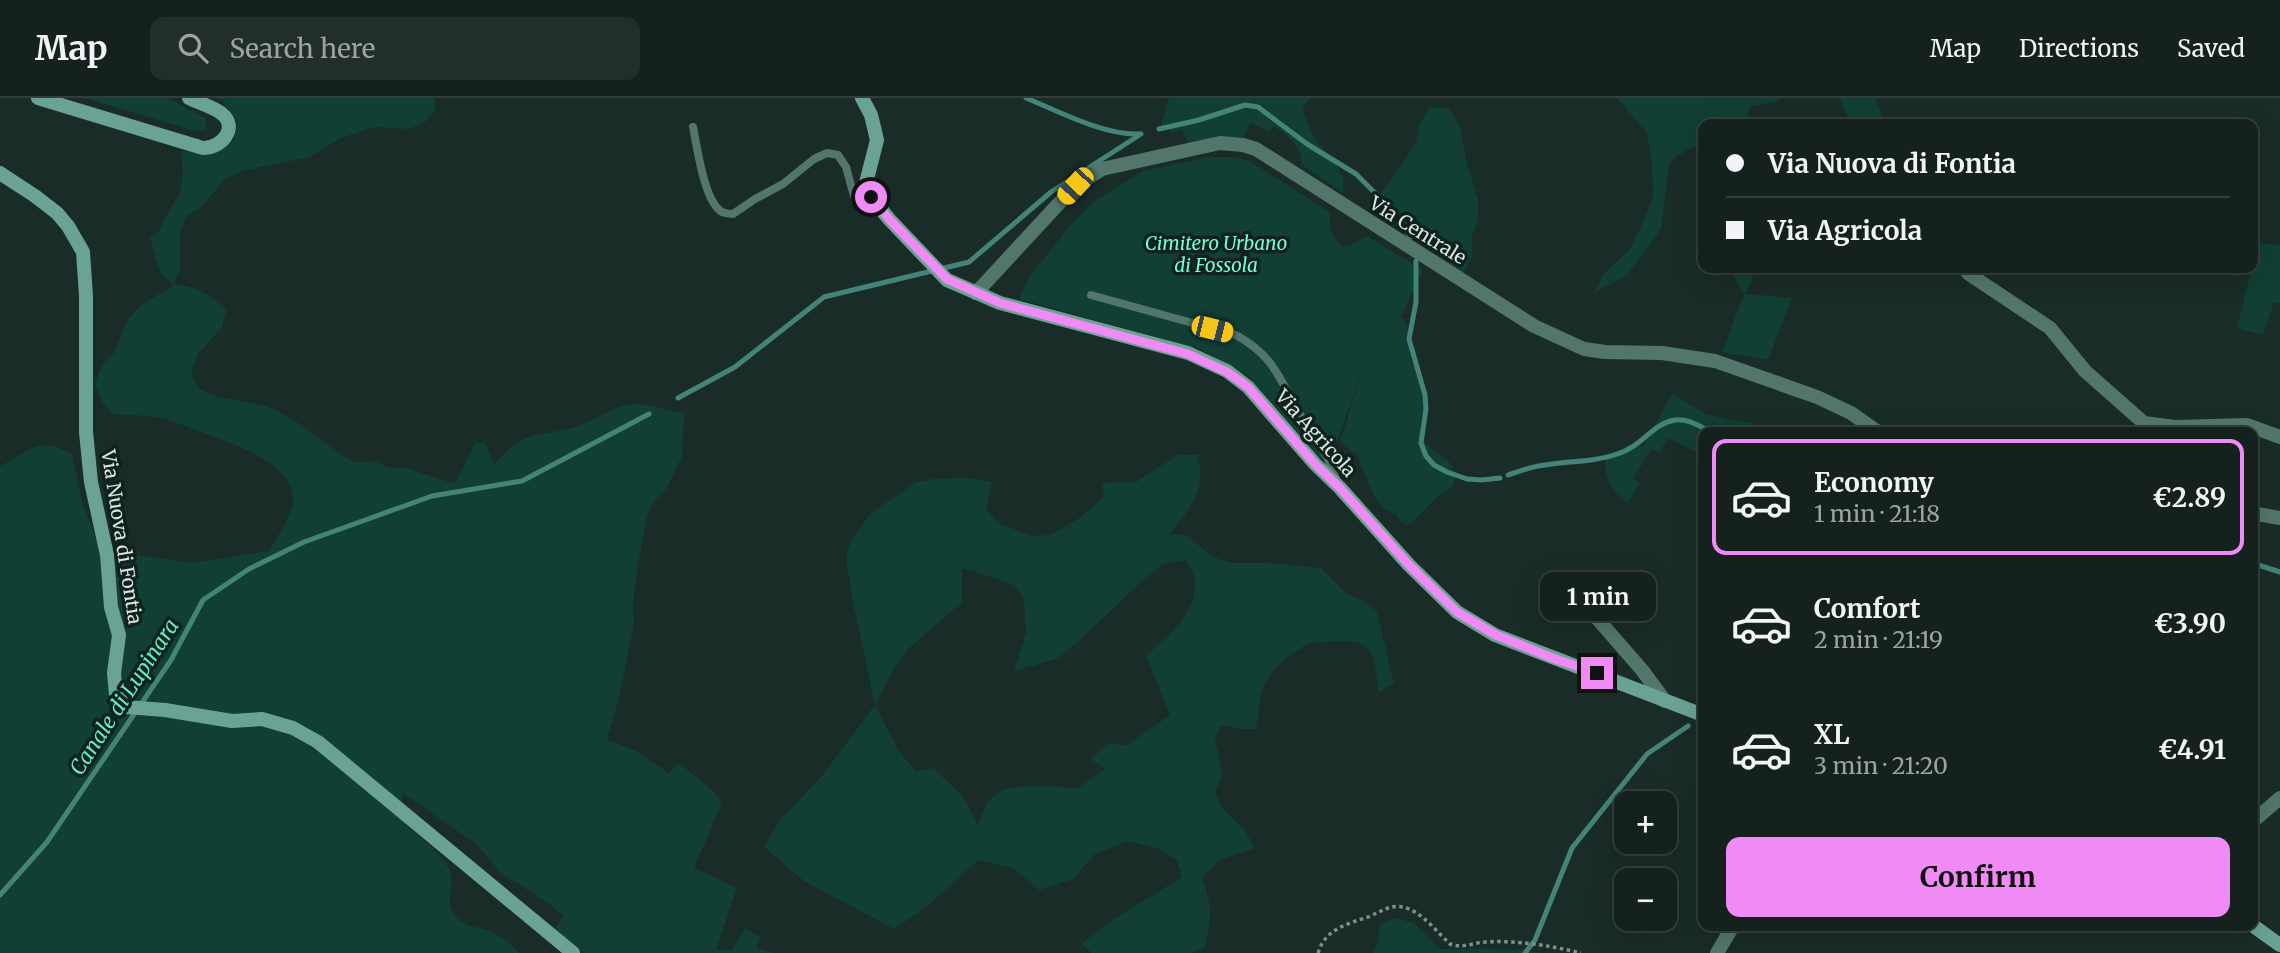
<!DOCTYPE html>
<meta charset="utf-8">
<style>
:root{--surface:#14211d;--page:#212e2a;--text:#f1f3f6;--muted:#9da3a4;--line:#333e3b;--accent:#f08bf6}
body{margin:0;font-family:Merriweather,serif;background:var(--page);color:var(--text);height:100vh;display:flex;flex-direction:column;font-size:26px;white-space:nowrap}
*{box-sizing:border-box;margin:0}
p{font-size:23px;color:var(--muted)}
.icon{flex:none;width:38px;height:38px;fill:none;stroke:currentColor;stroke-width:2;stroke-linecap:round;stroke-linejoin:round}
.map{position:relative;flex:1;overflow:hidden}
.sheet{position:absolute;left:1698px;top:329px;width:560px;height:504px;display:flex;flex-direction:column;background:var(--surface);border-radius:14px;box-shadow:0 7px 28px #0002,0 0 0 2px var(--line)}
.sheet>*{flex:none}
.top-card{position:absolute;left:1698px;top:21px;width:560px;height:154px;border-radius:14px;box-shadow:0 7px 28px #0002,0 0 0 2px var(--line);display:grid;align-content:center;height:154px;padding:0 28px;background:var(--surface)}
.controls{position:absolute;left:1614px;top:693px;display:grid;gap:14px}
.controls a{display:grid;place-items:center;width:63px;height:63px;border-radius:14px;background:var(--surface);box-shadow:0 7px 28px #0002,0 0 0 2px var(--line);font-size:35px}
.end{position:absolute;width:32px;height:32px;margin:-16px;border:9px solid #f08bf6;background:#111;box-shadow:0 0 0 4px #111}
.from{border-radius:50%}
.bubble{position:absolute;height:49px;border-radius:14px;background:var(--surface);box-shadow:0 7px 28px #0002,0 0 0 2px var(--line);font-size:23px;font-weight:700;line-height:49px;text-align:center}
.car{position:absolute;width:21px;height:42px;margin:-21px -10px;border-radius:9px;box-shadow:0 0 5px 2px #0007;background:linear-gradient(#f5c518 24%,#345 0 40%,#f5c518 0 76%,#345 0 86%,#f5c518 0)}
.top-card b{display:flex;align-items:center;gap:24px;height:66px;font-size:26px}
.top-card b+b{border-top:2px solid var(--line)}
.top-card i{width:18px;height:18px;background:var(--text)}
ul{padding:12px 0 0;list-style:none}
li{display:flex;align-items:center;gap:21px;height:116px;margin:0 14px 10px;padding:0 14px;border:4px solid transparent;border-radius:14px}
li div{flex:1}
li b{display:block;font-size:26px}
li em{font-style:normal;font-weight:700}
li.active{border-color:var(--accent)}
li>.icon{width:63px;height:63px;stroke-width:1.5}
.action{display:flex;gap:14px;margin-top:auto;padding:14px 28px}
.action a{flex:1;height:80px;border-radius:14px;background:var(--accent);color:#111;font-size:28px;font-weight:700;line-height:80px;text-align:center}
header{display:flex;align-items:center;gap:42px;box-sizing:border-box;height:98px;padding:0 35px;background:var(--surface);border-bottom:2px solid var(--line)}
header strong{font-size:33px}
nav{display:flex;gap:38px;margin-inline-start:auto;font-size:24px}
.search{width:490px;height:63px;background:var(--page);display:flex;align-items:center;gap:18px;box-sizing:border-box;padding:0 24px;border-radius:14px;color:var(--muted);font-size:26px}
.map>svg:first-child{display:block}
.green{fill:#113f34;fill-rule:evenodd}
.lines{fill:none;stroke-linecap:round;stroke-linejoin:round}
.stream{stroke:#448377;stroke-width:5}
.path{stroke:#818f8b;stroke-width:3.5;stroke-dasharray:3.5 3.5;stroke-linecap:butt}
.lane{stroke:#53766c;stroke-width:8}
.street{stroke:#53766c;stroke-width:14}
.secondary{stroke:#6aa394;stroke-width:14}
.route{stroke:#f08bf6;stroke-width:9}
.labels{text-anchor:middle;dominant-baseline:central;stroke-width:7;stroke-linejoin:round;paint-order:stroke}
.street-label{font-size:19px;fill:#dbe6e3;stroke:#10221d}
.park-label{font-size:19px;font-style:italic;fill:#77fada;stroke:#10221d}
.water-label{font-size:21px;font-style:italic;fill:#64e9ca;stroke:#10221d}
</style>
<header>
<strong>Map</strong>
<div class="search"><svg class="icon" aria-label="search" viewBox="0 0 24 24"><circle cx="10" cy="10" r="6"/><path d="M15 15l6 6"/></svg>Search here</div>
<nav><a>Map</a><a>Directions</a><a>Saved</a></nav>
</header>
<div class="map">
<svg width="2280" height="855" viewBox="0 0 2280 855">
<rect width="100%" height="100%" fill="#1a2c27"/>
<g class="green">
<polygon points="84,0 168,0 205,20 207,32 196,33"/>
<path d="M217,0H435V13L426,23L410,31L374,29L341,40L310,59L242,73L225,81L202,108L187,118L180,134V170L174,186C197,189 210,196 226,212L222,229L197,257L191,275L199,291L215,298L266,308L283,316L298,325L341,357L356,365L374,363L389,370L403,369L455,386L475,345H485L494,366C502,358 509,350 519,344C534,335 554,335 571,330C595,324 610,307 636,306C653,306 667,314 684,315L682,358L667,390L654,403L647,419L637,471L633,507L634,526L619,601L607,641L636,653L669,675L679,665L713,693L722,704L694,770L737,790L716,852H732L745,830L760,839L756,850L774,855H584L555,831L564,818L548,805L501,775L476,746L403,695L400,720C415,738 439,750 449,771C458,787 440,805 459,822C467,829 479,829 489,833C502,838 510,846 520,855H0V368C33,353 34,337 72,356L82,404L98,443L116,454L191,465L269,453C277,438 290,422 293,405C299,365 223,342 196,332C186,329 176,324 166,321C148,316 130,318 112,316L101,302L95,285L102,267L114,255L128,221L140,208L174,187L160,175L150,140L159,133L169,112L179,97L183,80L181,53C206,56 214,58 234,42L237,24L223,3Z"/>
<path d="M1169,0H1310L1302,10C1306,19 1309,29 1313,37C1325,56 1348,70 1343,95L1301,66C1303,48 1287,37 1274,28L1269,33L1250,25L1244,39H1217L1188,45L1182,31L1171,35L1169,31L1159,34Z"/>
<polygon points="1617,0 1782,0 1773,4 1750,8 1745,26 1703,26 1703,45 1678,57 1669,65 1661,131 1652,144 1627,177 1594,195 1603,177 1631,150 1647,115 1653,97 1652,65 1647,35"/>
<polygon points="1840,0 1875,0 1882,19 1888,26 1850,26"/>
<polygon points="1430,9 1449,11 1460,28 1467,66 1478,102 1478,121 1472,138 1472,158 1463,176 1368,107 1383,93 1416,45 1420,26"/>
<path d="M1209,59H1232L1249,63L1331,115C1327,131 1331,137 1342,148H1349L1367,138L1423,172L1400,221L1403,220C1412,236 1408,251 1413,267C1416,277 1426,285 1427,296C1428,310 1417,322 1422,338C1428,356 1460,359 1454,384C1452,392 1445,393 1439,398C1427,407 1421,418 1408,427L1401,424L1396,416L1386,412L1375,400L1357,357L1340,344L1365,265L1332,358L1319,361L1271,303L1247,277L1200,251L1019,201L1027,182L1068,130L1092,105L1143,73Z"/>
<polygon points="2258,145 2280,147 2280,205 2274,204 2263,237 2237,230"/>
<polygon points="1729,170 1757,170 1745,196 1792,200 1768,262 1722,254 1744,196"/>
<path d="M1672,296L1704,315L1729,322L1749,324L1767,334H1703V357L1668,340L1659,355L1652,351L1633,380L1640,386L1627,405C1611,391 1604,382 1606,359L1628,347L1644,348Z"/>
<path d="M1178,357H1197C1208,391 1189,411 1170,436L1187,438L1215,460L1233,465H1269L1321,470L1347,496L1364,503L1377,515L1394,585L1379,594C1377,585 1375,562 1372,557C1370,553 1364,547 1360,545C1352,541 1314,543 1306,547C1293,554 1277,567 1269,579C1258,594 1260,613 1256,631H1239L1221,627L1215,642L1223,677L1215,693L1221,709L1245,732L1254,750L1220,762L1202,779C1213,811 1211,817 1205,850L1191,855H1092L1081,846L1108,825L1182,779L1177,763L1162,752L1129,743L1096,755L1073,781L1039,792L1013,770L978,762L925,810L894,831L804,783L764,749L780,722L822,678L875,607L854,508L846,461L850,444L871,415L915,385L933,381L968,380L992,384L986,412L999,425L1032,438L1050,437L1080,420L1104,399L1102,385L1136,384ZM1186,462C1189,468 1194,476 1195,482C1197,516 1168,538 1146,558L1170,617L1127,647L1108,645L1091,661L1105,671L1079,690L1039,688L1005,690L988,703L978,727L962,697L933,670L916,673L900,655L875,607L893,572L908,551L962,504V471L973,473L1014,487L1024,501L1026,535L1014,573L1056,561L1079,543L1142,483L1162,467Z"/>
<path d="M1397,820L1415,826L1440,851C1475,851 1508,849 1542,855H1373L1378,844L1380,826Z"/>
</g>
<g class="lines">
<g class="stream">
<path d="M1026,0C1058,13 1105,38 1139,36"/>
<polyline points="1159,31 1199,22 1245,7 1258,9 1307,46 1356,76 1393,113 1410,139"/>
<polyline points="1416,163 1416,204 1409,241 1425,297 1426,311 1421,345 1426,358 1434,367 1447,374 1467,381 1482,382 1500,380"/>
<polyline points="678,300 735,269 824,199 969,164 1051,94 1141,36"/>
<path d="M1508,377C1520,373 1533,368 1545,367C1570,363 1596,364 1620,355C1642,348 1653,325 1675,322C1688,320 1700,329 1711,334"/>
<polyline points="2252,465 2280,474"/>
<polyline points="0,797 47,744 171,562 203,502 249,471 304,444 432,398 522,383 649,316"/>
<polyline points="1525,855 1535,842 1572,750 1647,656 1688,628"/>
</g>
<path class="path" d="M1318,855C1325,831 1347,826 1368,819C1383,813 1392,804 1409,811C1424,817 1438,835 1450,846C1463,851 1474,844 1487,844C1518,842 1551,848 1581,855"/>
<g class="lane">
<path d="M693,29C697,48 704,104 722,114C723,115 731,116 733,116L755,101L783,86L814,61L827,55L838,57L846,69L854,98C860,103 864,101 871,99"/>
<path d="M1091,197L1236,237C1274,258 1279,280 1299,315C1307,329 1317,342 1325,356C1330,364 1332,373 1336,381"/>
</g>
<g class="street">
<polyline points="1964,170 1969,176 2050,230 2085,273 2144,325 2175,329 2247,327 2280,339"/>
<polyline points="976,195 1075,88 1102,71 1220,45 1243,47 1256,51 1534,228 1584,251 1605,254 1662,255 1715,263 1817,299 1851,315 1878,334"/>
<polyline points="2252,415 2280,420"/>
<polyline points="1562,480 1642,572 1665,603"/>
<polyline points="2252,724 2280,700"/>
<polyline points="1717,855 1733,828"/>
</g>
<g class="secondary">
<path d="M38,0L193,47C197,48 201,50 204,50C223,49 239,29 221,15C213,9 199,5 189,0"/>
<polyline points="862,0 871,17 877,42 866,85 871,99 889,121 947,182 1000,205 1188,255 1227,273 1248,289 1315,366 1340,390 1409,467 1457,514 1495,537 1703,617"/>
<polyline points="0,75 35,98 57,115 68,128 83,154 86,198 86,334 91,384 107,457 111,509 119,537 114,575 116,597 126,609 165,612 232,623 262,621 293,630 318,644 573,855"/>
<polyline points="2252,827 2280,847"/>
</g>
</g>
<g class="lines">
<polyline class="route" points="871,99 889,121 947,181 1000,205 1188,256 1227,274 1248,289 1315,366 1340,390 1409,467 1457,514 1496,537 1555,561 1597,575"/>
</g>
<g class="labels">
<g class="street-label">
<text transform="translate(1418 132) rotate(32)">Via Centrale</text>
<text transform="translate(1316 335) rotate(48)">Via Agricola</text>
<text transform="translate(122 439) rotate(81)">Via Nuova di Fontia</text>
</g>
<g class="park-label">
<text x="1216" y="145">Cimitero Urbano<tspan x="1216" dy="22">di Fossola</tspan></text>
</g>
<g class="water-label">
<text transform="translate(124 599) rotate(-57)">Canale di Lupinara</text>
</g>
</g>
</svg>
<div class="controls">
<a>+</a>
<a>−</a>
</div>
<i class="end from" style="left:871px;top:99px"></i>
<i class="end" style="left:1597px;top:575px"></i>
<div class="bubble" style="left:1540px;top:474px;width:116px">1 min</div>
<i class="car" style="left:1075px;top:88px;rotate:223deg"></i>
<i class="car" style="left:1212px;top:231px;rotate:104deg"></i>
<div class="top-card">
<b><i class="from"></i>Via Nuova di Fontia</b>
<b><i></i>Via Agricola</b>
</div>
<section class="sheet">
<ul>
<li class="active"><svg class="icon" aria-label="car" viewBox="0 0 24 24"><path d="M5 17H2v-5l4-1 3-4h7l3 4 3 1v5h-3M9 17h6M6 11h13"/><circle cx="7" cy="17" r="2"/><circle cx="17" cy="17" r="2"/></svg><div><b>Economy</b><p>1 min · 21:18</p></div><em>€2.89</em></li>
<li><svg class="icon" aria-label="car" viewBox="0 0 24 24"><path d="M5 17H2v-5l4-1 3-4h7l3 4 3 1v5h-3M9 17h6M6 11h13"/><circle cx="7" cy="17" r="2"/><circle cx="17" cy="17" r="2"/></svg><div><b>Comfort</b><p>2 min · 21:19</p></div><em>€3.90</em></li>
<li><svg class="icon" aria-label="car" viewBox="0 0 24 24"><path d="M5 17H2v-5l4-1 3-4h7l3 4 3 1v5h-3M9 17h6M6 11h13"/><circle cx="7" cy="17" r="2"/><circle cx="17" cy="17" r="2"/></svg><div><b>XL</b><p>3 min · 21:20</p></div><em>€4.91</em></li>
</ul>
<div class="action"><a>Confirm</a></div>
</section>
</div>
